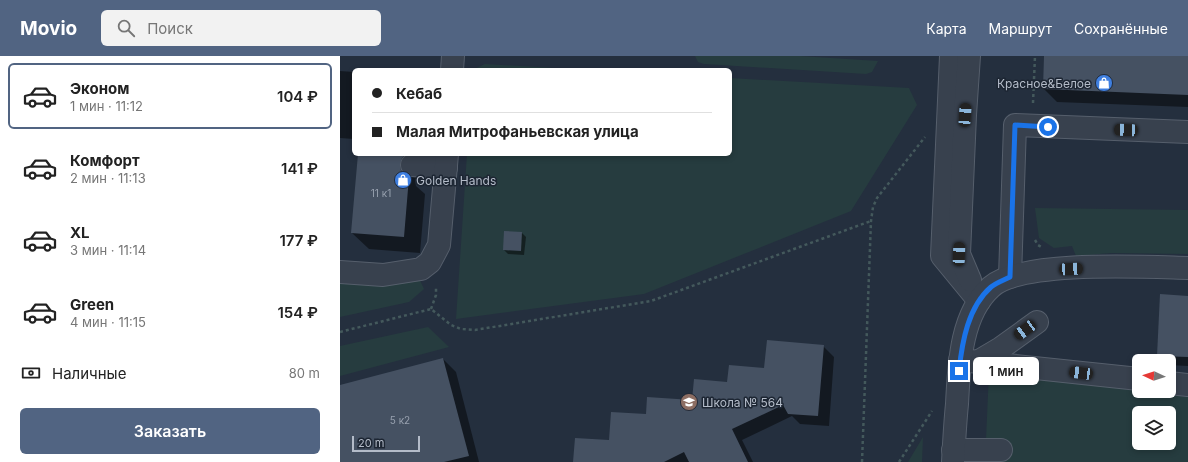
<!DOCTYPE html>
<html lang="ru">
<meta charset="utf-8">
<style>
:root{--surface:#fff;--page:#f2f2f2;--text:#222;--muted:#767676;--line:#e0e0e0;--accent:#516482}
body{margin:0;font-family:Inter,sans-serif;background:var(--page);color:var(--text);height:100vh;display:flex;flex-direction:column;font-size:15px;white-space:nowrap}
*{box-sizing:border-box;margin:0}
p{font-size:13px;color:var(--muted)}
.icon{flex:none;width:22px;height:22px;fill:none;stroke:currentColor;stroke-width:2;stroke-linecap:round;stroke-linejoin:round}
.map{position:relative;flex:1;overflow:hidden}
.drawer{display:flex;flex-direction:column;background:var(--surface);width:340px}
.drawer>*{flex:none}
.banner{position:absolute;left:12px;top:12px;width:380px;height:88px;border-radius:6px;box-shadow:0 2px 6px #0003;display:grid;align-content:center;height:88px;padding:0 20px;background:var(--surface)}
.needle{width:26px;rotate:274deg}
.tools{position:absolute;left:792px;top:298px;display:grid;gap:8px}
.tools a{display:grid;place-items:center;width:44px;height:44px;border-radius:6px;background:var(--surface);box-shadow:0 2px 6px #0003;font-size:20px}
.scale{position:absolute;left:12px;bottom:10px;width:68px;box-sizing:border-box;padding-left:4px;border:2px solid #b4bcc9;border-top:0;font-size:11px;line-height:14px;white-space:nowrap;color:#b4bcc9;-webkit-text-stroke:3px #1d2633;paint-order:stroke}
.end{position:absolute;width:18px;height:18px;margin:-9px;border:5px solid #1a73e8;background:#fff;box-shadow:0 0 0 2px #fff}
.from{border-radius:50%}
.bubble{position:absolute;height:28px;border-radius:6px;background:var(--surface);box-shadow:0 2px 6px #0003;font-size:13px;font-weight:600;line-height:28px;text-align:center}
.car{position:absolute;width:12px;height:24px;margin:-12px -6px;border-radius:5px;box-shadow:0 0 3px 1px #0007;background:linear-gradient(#222 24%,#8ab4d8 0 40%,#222 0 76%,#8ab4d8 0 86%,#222 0)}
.banner b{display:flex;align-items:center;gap:14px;height:38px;font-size:15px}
.banner b+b{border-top:1px solid var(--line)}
.banner i{width:10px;height:10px;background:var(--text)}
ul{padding:7px 0 0;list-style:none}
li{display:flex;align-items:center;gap:12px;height:66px;margin:0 8px 6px;padding:0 12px;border:2px solid transparent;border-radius:6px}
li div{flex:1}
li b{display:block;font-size:15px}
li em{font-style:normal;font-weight:600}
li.selected{border-color:var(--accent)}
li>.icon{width:36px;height:36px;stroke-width:1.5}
.pay{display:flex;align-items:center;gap:10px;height:44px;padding:0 20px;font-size:15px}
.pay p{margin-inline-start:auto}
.action{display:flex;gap:8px;margin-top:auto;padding:8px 20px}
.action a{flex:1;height:46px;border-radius:6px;background:var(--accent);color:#fff;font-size:16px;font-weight:600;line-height:46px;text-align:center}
header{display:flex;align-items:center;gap:24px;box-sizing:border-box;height:56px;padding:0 20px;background:var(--accent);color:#fff}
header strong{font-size:19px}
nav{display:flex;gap:22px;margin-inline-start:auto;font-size:14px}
.search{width:280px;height:36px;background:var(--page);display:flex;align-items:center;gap:10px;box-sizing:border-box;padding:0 14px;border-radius:6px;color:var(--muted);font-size:15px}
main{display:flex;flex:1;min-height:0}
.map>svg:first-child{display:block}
.green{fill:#263c3f;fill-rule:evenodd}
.shadow{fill:#0007}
.building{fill:#455162}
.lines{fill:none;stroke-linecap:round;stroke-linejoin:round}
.minor-casing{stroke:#565f6c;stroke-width:24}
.path{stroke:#44595c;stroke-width:2.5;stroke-dasharray:3 3;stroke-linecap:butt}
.minor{stroke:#38414e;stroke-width:22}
.route{stroke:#1a73e8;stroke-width:5}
.labels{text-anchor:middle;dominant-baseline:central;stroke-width:3;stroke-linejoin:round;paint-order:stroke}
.number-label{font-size:10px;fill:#98a1af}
.poi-label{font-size:12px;fill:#b4bcc9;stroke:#1d2633;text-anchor:start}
</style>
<header>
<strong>Movio</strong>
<div class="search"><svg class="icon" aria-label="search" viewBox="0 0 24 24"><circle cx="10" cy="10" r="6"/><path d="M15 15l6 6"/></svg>Поиск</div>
<nav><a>Карта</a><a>Маршрут</a><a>Сохранённые</a></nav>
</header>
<main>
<section class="drawer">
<ul>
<li class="selected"><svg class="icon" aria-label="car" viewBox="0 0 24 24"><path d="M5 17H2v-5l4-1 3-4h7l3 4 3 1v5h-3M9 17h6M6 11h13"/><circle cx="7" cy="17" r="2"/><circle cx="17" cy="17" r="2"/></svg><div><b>Эконом</b><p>1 мин · 11:12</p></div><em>104 ₽</em></li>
<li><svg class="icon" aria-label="car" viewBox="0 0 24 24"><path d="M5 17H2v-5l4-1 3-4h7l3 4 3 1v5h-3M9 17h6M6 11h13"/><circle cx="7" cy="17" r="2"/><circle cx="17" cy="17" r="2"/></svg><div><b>Комфорт</b><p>2 мин · 11:13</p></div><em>141 ₽</em></li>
<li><svg class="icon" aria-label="car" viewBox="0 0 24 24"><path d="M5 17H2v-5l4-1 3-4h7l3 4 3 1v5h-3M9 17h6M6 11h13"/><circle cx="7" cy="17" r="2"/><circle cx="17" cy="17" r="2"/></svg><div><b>XL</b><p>3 мин · 11:14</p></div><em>177 ₽</em></li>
<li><svg class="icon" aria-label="car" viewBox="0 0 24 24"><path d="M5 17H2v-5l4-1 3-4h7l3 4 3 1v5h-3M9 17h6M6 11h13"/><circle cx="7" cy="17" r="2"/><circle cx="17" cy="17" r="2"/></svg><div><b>Green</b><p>4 мин · 11:15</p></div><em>154 ₽</em></li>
</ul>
<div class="pay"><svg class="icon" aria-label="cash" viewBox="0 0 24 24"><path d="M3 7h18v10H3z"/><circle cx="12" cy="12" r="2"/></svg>Наличные<p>80 m</p></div>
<div class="action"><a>Заказать</a></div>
</section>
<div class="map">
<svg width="848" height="406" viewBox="0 0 848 406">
<rect width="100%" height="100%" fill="#242f3e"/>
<g class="green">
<polygon points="355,0 460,0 538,5 532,16 526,18 364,8 358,6"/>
<polygon points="145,8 249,14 132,14"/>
<polygon points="390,22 569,32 577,49 511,155 304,238 116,263 127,98 390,98"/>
<polygon points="695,152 848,154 848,198 771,197 736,200 732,190 714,192 699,182"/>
<polygon points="78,220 84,233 69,246 0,261 0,227"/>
<polygon points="88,271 109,291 0,320 0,290"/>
<path d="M649,316L848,341V406H645ZM799,357H829V387H799Z"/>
<polygon points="583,381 582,406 568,406"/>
</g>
<g class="shadow">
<polygon points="705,0 848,0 848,51 717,46 704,33"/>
<polygon points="0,15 14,16 14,83 0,82"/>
<polygon points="19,98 88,98 86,113 78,118 75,125 76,130 85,138 80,197 29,193 12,177"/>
<polygon points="182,177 186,181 184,199 168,198 164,194"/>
<polygon points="848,241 848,310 829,309 829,305 823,305 818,299"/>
<polygon points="483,290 494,301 489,370 460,368 452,360 402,384 413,406 234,406 270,385 307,359 353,345 388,327"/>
<polygon points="103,303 116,316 139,406 0,406 0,330"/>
</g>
<g class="building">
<polygon points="704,0 848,0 848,39 703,33"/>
<polygon points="18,98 66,98 62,102 60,108 61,115 65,119 69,121 64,181 11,177"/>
<polygon points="164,175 182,176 181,195 163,194"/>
<polygon points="820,238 848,240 848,301 817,300"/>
<polygon points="427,284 484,289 478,360 448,358 443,349 392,373 408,406 349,406 344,396 324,406 233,406 235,382 269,384 271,356 306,358 307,341 352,344 354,323 387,326 389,309 424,312"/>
<polygon points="103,302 129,400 104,406 0,406 0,329"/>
</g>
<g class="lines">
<g class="minor-casing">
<g id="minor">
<polyline points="611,0 602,200 639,245"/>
<polyline points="629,0 625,59 619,198 630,224"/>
<polyline points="112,14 113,0"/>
<polyline points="72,109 106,112"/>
<polyline points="0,216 43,219 81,213 90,206 99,189 107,98"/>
<polyline points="670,221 675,69 848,76"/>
<polyline points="620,304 799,323"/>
<polyline points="639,305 661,292 697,266"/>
<polyline points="829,327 848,329"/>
<polyline points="613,394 661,394"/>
<path d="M613,406C614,387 615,368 617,348C619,311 620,259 651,231C681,204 806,211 848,212"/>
</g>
</g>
<g class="path">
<polyline points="693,47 695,0"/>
<polyline points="695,184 698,189 703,192"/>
<polyline points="91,253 96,239 96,230"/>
<polyline points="0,276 91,253 111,269 121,273 135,274 311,245 531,165"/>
<polyline points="522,406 531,165 533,151 537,142 585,81"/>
<polyline points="559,406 592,355"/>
</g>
<use href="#minor" class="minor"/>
</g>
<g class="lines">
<path class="route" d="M619,315C622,286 628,251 651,231C656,227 664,224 670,221L675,69L708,71"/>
</g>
<defs>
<g id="shop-disc" transform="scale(0.9)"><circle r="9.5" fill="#3f7fe0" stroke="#1d2633"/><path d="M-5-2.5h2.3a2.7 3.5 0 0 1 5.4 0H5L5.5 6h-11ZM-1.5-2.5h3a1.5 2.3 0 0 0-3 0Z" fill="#fff"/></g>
<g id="school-disc" transform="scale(0.9)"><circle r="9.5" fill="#8d6e63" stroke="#1d2633"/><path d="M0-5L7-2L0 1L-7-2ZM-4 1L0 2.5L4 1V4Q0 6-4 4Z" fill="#fff"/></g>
</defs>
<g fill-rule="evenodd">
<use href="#shop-disc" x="764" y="27"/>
<use href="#shop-disc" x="63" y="124"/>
<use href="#school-disc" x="349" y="346"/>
</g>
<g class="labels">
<g class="number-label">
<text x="41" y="137">11 к1</text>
<text x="60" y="364">5 к2</text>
</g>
<g class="poi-label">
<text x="751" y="27" text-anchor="end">Красное&amp;Белое</text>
<text x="76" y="124">Golden Hands</text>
<text x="362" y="346">Школа № 564</text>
</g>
</g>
</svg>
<div class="tools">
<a><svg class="needle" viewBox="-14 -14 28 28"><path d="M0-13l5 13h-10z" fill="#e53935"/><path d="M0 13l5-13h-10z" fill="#767676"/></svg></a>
<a><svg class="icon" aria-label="layers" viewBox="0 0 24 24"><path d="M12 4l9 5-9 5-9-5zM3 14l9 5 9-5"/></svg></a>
</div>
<div class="scale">20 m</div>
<i class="end from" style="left:708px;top:71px"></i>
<i class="end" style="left:619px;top:315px"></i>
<div class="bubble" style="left:633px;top:301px;width:66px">1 мин</div>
<i class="car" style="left:625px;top:59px;rotate:4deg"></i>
<i class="car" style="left:786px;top:74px;rotate:272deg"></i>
<i class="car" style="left:619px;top:198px;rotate:2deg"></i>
<i class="car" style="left:731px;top:213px;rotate:87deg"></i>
<i class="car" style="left:685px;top:274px;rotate:234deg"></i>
<i class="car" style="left:741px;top:317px;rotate:277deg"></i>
<div class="banner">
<b><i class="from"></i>Кебаб</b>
<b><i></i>Малая Митрофаньевская улица</b>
</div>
</div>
</main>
